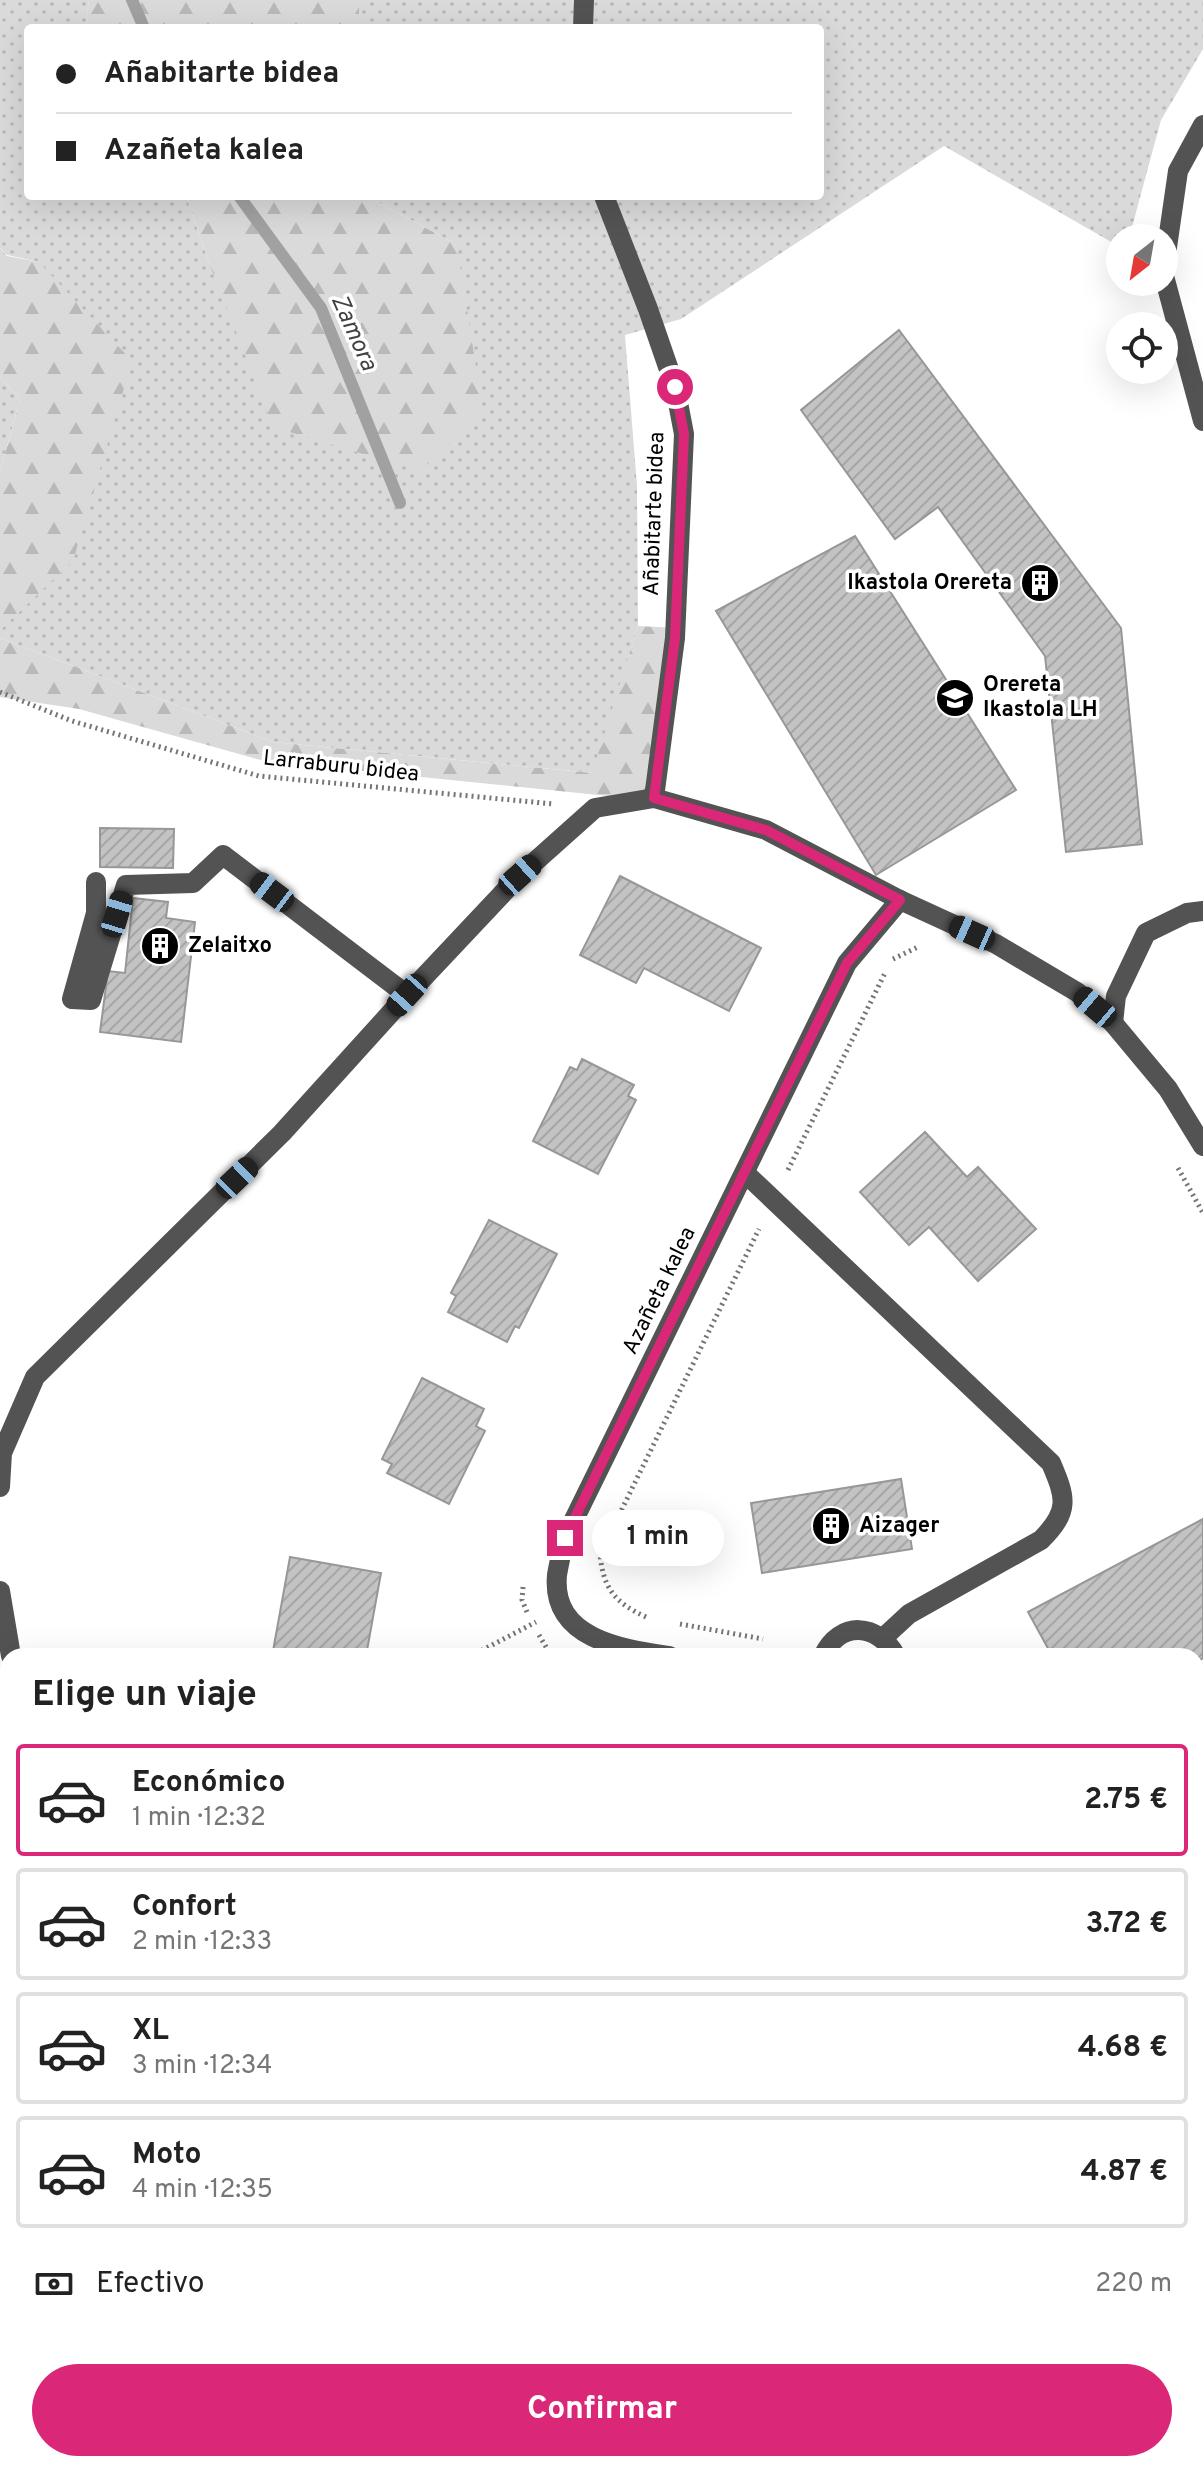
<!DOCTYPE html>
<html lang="es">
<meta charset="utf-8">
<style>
:root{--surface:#fff;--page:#f2f2f2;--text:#222;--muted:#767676;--line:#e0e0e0;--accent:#db2777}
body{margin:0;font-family:Overpass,sans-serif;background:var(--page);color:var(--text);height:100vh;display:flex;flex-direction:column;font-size:30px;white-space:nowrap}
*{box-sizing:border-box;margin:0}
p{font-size:26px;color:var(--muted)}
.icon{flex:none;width:44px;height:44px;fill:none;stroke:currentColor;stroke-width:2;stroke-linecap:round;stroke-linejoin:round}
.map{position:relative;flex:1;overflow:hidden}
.side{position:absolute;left:0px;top:1648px;width:1204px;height:824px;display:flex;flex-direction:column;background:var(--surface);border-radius:24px 24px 0 0;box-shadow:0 8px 32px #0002}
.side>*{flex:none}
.guide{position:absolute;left:24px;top:24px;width:800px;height:176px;border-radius:8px;box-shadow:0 8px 32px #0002;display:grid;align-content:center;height:176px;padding:0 32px;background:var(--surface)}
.needle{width:52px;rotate:211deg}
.tools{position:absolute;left:1106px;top:224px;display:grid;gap:16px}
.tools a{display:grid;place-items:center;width:72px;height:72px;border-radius:50%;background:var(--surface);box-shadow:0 8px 32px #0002;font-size:40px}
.end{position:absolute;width:36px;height:36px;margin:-18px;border:10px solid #db2777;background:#fff;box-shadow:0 0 0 4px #fff}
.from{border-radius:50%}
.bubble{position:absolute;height:56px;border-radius:28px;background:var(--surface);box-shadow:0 8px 32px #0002;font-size:26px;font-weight:700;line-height:56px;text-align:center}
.car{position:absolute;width:24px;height:48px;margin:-24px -12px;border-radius:10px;box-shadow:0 0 6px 2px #0007;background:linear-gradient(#222 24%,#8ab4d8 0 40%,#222 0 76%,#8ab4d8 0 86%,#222 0)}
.guide b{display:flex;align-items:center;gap:28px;height:76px;font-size:30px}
.guide b+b{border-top:2px solid var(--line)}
.guide i{width:20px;height:20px;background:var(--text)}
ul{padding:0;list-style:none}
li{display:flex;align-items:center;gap:24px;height:112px;margin:0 16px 12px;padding:0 16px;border:4px solid var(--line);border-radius:8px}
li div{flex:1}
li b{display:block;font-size:30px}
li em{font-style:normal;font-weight:700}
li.current{border-color:var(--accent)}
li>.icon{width:72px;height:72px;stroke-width:1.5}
h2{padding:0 32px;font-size:36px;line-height:96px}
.pay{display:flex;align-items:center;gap:20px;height:88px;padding:0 32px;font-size:30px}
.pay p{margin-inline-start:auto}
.primary-button{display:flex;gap:16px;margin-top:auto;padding:16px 32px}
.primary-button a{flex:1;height:92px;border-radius:48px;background:var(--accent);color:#fff;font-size:32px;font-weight:700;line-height:92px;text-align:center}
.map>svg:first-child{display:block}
.grass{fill:url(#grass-dots)}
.forest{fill:url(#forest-firs)}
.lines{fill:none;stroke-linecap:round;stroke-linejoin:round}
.stream{stroke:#a1a1a1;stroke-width:12}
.building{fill:url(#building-hatch);stroke:#979797;stroke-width:2}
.path{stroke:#757575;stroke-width:5;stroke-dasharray:2 4;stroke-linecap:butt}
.minor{stroke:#535353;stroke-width:20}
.route{stroke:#db2777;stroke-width:10}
.labels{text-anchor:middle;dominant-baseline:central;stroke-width:7;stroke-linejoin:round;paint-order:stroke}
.street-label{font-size:22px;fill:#000;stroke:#fff}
.poi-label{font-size:22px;font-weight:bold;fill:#000;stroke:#fff;text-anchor:start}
.water-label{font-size:24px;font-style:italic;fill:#424242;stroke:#fff}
</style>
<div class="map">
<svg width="1203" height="2472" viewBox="0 0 1203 2472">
<defs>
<pattern id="grass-dots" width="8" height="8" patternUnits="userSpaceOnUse" patternTransform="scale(2)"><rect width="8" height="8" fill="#dadada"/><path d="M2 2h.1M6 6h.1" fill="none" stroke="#b9b9b9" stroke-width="1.8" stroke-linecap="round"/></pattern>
<pattern id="forest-firs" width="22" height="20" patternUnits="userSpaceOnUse" patternTransform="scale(2)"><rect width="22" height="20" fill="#dadada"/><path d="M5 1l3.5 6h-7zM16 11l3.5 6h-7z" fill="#b9b9b9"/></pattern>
<pattern id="building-hatch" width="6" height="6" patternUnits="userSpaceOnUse" patternTransform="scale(2)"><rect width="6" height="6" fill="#c3c3c3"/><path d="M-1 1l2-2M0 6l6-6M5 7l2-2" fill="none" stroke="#a6a6a6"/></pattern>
</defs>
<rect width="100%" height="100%" fill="#fff"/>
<g class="grass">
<polygon points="0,0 89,0 85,28 28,28 28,196 186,196 210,265 457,245 367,196 820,196 820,28 359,28 359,0 1203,0 1203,49 1161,120 1129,238 1120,238 1120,247 944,146 681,319 625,335 637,486 638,626 593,773 273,742 0,638 0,630 73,560 39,262 7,255 0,248"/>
<polygon points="0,377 20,399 0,472"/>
</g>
<g class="forest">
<polygon points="89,0 359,0 359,28 85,28"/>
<polygon points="186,196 367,196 457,245 483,412 420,471 273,427 210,265"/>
<polygon points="0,248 7,256 39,262 132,361 73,561 0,630 0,472 20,399 0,377"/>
<polygon points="638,626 677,628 647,800 264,761 79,709 0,697 0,638 273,742 592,773"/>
</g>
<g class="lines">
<g class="stream">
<polyline points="132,0 144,28"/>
<polyline points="239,196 321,308 400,503"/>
</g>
</g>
<g class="building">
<polygon points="899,330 1121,628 1142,844 1066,852 1045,656 938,507 895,539 801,410"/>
<polygon points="855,536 1016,790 876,875 716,611"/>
<polygon points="100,828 174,829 173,868 100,867"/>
<polygon points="620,876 761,948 729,1011 644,968 636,983 580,955"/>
<polygon points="133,898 168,902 166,918 195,922 181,1042 100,1032 108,971 125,973"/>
<polygon points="582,1059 634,1085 628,1096 636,1100 598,1174 533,1141 570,1067 577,1070"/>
<polygon points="925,1132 967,1177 978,1167 1036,1229 978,1281 929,1227 909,1245 860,1192"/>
<polygon points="489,1220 557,1254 519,1328 515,1326 507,1342 448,1312 456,1296 451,1293"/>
<polygon points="422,1378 484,1409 476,1426 485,1431 449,1504 387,1473 392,1464 382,1459"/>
<polygon points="901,1479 912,1549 762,1573 751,1503"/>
<polygon points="1203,1519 1203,1658 1196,1662 1196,1656 1044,1656 1050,1652 1028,1612"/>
<polygon points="290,1557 381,1573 366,1656 300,1656 273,1651"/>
<polygon points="1203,1717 1203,1853 1196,1857 1196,1721"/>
<polygon points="8,2229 8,2311 0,2313 0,2232"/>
</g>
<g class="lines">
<g class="path">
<polyline points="0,692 72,721 259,776 554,804"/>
<polyline points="893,959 920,946"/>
<polyline points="1178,1168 1203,1213"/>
<polyline points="788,1170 886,971"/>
<polyline points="523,1587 522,1600 527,1612"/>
<path d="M646,1617C615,1603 603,1588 600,1554L759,1229"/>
<polyline points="680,1624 763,1639"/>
<polyline points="539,1635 549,1652 555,1656"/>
<polyline points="471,1656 536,1622"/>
<polyline points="0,2163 8,2160"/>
<polyline points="0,2459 8,2456"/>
</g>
<g class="minor">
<polyline points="583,28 584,0"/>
<polyline points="604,196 648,309 675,387 684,434 675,638 654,798"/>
<polyline points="1164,268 1178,171 1203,125"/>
<polyline points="1164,276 1203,421"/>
<polyline points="96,882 96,913 72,999 91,1000 126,885 193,883 223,855 407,995"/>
<polyline points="1113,1023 1116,996 1146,933 1187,913 1203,911"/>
<path d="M745,1173L1051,1463C1066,1498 1070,1511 1041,1540L909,1614L883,1638"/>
<polyline points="0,1487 2,1453 35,1377 282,1133 407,995 520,875 595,808 654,798 766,830 900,900 996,944 1077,992 1113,1023 1168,1089 1203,1146"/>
<polyline points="0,1591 11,1656"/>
<path d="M669,1656C622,1649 551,1639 557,1575C559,1563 562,1550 565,1538L847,963L900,900"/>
<path d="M823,1656C840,1620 878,1623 896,1656"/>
<polyline points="0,1720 8,1737"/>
<polyline points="0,1919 8,1885"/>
<polyline points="1196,2029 1203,2028"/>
<polyline points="0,2119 8,2116"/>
<polyline points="0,2410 8,2407"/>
<polyline points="1196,2444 1203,2437"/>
<polyline points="801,2464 841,2472"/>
<polyline points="1180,2464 1189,2472"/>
<polyline points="685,2472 705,2464"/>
</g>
</g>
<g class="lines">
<polyline class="route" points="565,1538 847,963 900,900 766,830 654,798 675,638 684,434 675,387"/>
</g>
<defs>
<g id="building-disc" transform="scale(2)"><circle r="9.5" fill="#000" stroke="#fff"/><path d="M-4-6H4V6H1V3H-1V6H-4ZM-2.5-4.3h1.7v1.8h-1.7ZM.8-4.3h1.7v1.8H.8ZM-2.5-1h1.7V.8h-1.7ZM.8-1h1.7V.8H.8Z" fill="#fff"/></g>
<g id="school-disc" transform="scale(2)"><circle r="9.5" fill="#000" stroke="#fff"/><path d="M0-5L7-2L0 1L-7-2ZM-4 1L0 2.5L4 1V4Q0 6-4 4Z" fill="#fff"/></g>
</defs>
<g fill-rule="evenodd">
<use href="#building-disc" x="1040" y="583"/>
<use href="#school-disc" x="955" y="698"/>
<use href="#building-disc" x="160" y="946"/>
<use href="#building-disc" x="831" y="1526"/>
</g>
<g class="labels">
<g class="street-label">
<text transform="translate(655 514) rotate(-88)">Añabitarte bidea</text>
<text transform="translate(341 767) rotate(6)">Larraburu bidea</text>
<text transform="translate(660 1291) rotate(-64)">Azañeta kalea</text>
</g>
<g class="poi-label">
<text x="1012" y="583" text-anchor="end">Ikastola Orereta</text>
<text x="983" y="685">Orereta<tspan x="983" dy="25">Ikastola LH</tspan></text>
<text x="188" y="946">Zelaitxo</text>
<text x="859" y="1526">Aizager</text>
</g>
<g class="water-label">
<text transform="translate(353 333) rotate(66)">Zamora</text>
</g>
</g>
</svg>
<div class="tools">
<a><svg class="needle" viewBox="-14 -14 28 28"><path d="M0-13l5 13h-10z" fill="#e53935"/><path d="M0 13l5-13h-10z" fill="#767676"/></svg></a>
<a><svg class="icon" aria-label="locate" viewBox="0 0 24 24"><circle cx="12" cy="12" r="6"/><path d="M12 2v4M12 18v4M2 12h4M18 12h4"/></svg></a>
</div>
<i class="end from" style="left:675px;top:387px"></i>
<i class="end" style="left:565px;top:1538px"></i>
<div class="bubble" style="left:592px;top:1510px;width:132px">1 min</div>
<i class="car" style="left:520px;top:875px;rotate:48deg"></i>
<i class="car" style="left:272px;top:892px;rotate:307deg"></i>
<i class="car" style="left:117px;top:914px;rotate:17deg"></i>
<i class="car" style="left:972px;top:933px;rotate:294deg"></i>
<i class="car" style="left:407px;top:995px;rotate:222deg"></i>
<i class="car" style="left:1095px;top:1007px;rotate:310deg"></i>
<i class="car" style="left:237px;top:1178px;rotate:46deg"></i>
<div class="guide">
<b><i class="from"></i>Añabitarte bidea</b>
<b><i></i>Azañeta kalea</b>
</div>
<section class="side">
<h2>Elige un viaje</h2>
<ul>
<li class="current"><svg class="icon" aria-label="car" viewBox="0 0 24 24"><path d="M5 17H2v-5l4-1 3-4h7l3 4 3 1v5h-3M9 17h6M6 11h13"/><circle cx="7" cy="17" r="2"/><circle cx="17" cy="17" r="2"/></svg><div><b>Económico</b><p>1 min · 12:32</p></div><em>2.75 €</em></li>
<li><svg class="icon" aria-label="car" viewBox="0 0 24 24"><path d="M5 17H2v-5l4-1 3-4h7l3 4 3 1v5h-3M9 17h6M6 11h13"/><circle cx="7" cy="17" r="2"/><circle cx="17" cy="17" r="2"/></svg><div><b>Confort</b><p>2 min · 12:33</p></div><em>3.72 €</em></li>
<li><svg class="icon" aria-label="car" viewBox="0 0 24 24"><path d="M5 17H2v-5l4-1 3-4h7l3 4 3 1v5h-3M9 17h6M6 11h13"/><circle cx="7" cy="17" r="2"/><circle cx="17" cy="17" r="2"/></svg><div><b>XL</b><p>3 min · 12:34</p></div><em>4.68 €</em></li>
<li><svg class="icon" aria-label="car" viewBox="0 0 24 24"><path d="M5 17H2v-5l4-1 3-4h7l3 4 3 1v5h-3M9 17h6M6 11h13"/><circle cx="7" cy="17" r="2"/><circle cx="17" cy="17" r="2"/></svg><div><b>Moto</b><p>4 min · 12:35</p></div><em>4.87 €</em></li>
</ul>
<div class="pay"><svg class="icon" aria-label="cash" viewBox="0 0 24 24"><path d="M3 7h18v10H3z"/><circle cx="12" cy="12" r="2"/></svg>Efectivo<p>220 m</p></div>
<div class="primary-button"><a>Confirmar</a></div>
</section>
</div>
